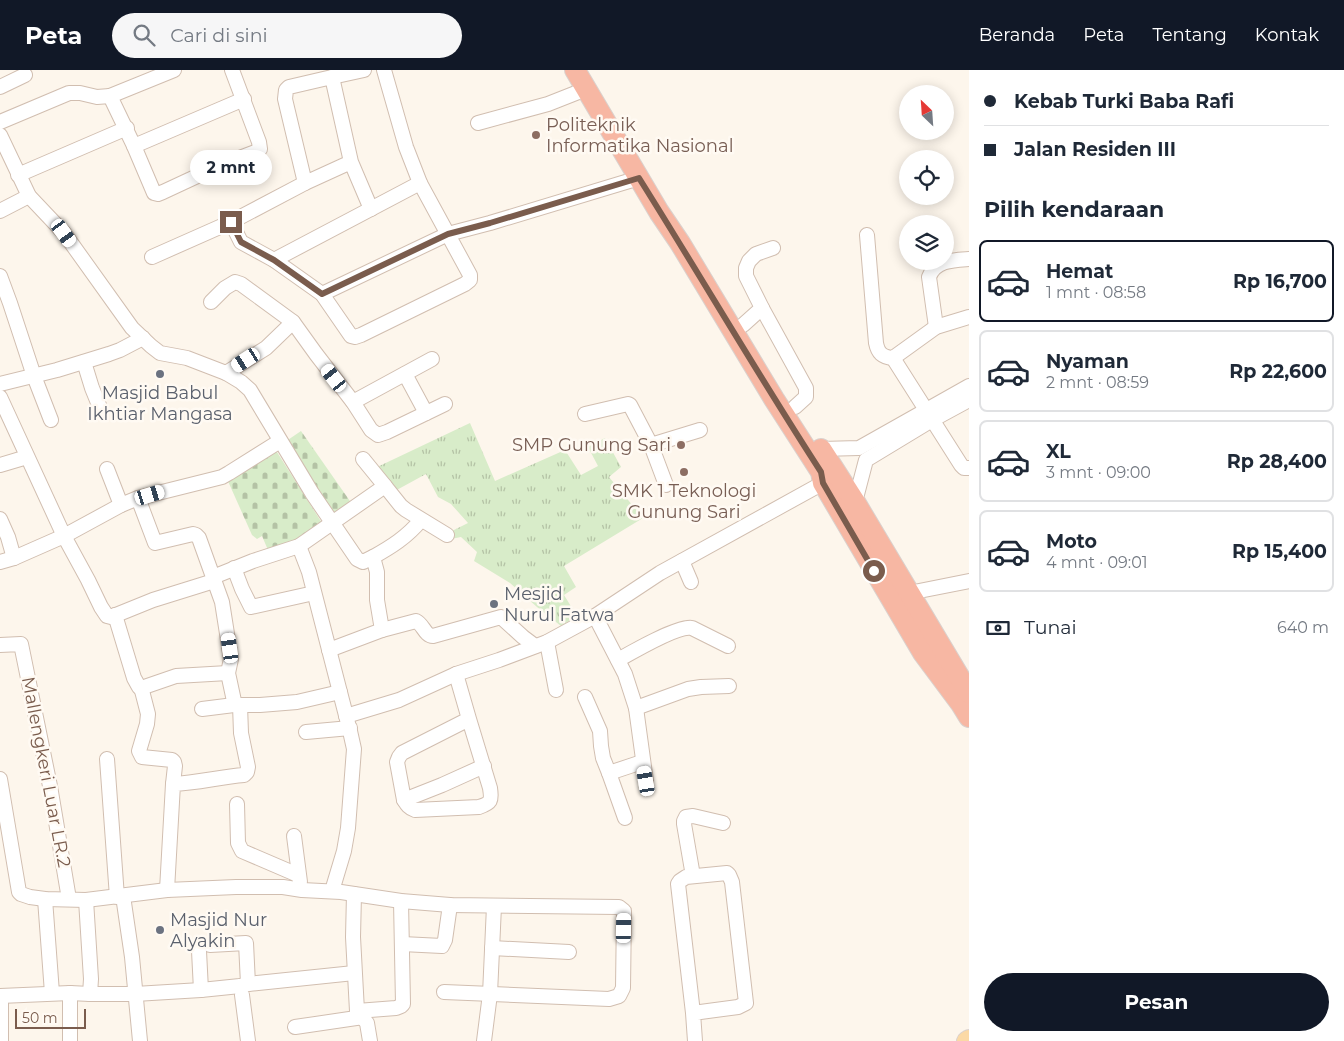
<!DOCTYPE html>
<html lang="id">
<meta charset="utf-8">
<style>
:root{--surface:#fff;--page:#f6f6f7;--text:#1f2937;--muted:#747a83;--line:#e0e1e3;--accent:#111827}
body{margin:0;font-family:Montserrat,sans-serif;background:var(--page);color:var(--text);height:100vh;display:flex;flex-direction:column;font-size:19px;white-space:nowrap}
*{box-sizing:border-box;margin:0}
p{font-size:16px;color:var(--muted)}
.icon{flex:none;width:28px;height:28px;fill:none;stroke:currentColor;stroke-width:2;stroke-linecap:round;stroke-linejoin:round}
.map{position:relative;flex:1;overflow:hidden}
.panel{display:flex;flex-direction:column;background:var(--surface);width:375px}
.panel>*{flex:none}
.guide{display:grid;align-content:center;height:110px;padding:0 15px;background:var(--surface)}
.needle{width:32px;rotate:335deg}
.fabs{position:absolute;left:899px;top:15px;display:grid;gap:10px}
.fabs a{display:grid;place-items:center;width:55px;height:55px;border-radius:50%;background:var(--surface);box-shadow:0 2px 12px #0003;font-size:25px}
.scale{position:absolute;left:15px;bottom:12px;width:71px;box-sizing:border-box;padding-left:5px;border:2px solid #7a5c4d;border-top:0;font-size:14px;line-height:18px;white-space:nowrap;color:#7a5c4d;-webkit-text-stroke:4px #fffaf3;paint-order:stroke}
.end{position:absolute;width:22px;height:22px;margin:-11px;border:6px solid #7a5c4d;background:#fff;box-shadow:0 0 0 2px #fff}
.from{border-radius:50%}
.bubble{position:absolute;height:35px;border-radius:18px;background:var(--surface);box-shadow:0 2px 12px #0003;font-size:16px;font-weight:700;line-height:35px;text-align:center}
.car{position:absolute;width:15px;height:30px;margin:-15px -8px;border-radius:6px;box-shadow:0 0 4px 1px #0007;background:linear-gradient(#fff 24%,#345 0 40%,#fff 0 76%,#345 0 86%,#fff 0)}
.guide b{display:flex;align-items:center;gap:18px;height:48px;font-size:19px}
.guide b+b{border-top:1px solid var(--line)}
.guide i{width:12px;height:12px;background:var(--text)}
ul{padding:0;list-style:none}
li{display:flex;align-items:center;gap:15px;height:82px;margin:0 10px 8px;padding:0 5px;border:2px solid var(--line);border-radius:8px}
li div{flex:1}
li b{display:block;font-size:19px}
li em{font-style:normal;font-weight:700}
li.active{border-color:var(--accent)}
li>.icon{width:45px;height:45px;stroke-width:1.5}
h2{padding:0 15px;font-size:22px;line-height:60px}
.pay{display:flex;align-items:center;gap:12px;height:55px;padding:0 15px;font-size:19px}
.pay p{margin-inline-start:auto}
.primary-button{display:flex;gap:10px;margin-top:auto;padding:10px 15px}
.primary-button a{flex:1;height:58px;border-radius:30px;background:var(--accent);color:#fff;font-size:20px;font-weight:700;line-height:58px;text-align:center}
header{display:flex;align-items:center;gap:30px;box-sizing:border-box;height:70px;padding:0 25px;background:var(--accent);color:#fff}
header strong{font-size:24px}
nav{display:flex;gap:28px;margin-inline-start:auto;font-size:18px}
.search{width:350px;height:45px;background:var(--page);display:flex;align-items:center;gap:12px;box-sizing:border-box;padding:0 18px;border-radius:28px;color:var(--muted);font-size:19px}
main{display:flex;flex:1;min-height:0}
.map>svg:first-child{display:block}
.grass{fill:url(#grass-tufts)}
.cemetery{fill:url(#cemetery-stones)}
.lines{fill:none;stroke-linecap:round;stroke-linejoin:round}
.minor-casing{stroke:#d1beb0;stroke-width:16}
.major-casing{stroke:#dad1cd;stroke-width:20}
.highway-casing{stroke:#dad1cd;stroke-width:22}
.minor{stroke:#fff;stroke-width:14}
.major{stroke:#fbd9a5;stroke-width:18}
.highway{stroke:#f7b7a3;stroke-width:20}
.route{stroke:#7a5c4d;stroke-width:6}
.education-dot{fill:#8d6e63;stroke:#fffaf3;stroke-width:2}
.worship-dot{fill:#6b7280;stroke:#fffaf3;stroke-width:2}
.labels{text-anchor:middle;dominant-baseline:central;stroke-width:5;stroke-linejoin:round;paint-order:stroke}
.education-label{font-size:18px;fill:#785e54;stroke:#fffaf3;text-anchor:start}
.worship-label{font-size:18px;fill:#5b616d;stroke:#fffaf3;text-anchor:start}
.street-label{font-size:18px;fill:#7a5c4d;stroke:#fffaf3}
</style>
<header>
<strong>Peta</strong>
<div class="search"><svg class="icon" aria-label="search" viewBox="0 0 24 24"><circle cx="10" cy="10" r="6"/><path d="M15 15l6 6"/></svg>Cari di sini</div>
<nav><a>Beranda</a><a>Peta</a><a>Tentang</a><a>Kontak</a></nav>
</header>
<main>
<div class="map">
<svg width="969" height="971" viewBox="0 0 969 971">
<defs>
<pattern id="grass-tufts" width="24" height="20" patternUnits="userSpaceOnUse" patternTransform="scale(1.25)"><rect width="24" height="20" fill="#d8ecc9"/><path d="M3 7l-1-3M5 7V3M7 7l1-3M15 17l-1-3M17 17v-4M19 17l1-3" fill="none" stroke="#b4c2a5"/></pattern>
<pattern id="cemetery-stones" width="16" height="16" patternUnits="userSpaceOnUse" patternTransform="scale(1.25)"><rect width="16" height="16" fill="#d8ecc9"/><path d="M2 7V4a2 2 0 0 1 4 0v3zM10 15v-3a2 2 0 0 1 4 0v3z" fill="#b4c2a5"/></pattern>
</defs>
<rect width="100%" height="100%" fill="#fdf6ec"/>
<polygon class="grass" points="470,353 495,411 565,380 581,405 598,396 588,377 605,368 621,397 609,407 643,448 564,496 576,517 564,525 577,546 561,556 537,537 510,513 474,491 477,482 461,467 451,469 450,462 468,453 451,434 438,427 426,404 393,422 373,399"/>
<g class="cemetery">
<polygon points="301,361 352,434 327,448 279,376"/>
<polygon points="275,379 322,453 299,471 268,480 262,466 257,469 252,465 227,409"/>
</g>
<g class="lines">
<g class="minor-casing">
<g id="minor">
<polyline points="174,0 110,26 134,76 244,29"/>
<polyline points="332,7 364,0"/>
<polyline points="0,17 25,5"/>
<polyline points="0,52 69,23 80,23 97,27 110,26"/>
<polyline points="478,53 548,34 586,19"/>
<polyline points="0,65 29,126 64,163 132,258 151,276 160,283 187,288 226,303 241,312 250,320 312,423 357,489 363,492 373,487 377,502 377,530 382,560 329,580"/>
<polyline points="134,76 154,123 158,124 163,122 221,95 258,81 260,79 259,72 232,0"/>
<polyline points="351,92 305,113 285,29 286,20 289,17 332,7 351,92 371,139"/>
<polyline points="18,105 127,58"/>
<polyline points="305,113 231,152 241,172 274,190 322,224 351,266 355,267 361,265 465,214 470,210 470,205 420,113 406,77 384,0"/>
<polyline points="0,141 29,126"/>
<path d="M867,165L876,273C878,283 882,287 893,288L936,257L969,247"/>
<polyline points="152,187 231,152"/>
<polyline points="274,190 420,113"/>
<polyline points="0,206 10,233 34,306 51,350"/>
<polyline points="322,224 448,164 490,153 639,108"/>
<polyline points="211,232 225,218 235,212 241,214 293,252 316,284 353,332 371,360 378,365 387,362 445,334"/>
<polyline points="762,238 806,318 806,327 795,337"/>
<polyline points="743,255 762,238 746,206 746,198 749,191 756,184 773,178"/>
<path d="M936,257L929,207C935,190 954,190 969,189"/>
<polyline points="893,288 961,395 964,398 969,398"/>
<polyline points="84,292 92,318 101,340"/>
<polyline points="226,303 266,278 293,252"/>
<polyline points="405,304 426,343"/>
<polyline points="0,314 57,300 109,284 120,280 143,268"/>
<polyline points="0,327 64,466 121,435 138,428 222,407 229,403 280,371"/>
<polyline points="353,332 432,289"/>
<polyline points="585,344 628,334 630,335 651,375 666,415"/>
<polyline points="651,375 700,360"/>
<polyline points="821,379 859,378 969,316"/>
<polyline points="363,389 385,416"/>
<polyline points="0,395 27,387"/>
<polyline points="107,399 121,435"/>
<polyline points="138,428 155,473 193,464 196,465 199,468 222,532 231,589 228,603 234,631 234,635 260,635 297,632 340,622"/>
<polyline points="855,432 866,390 932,350 969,330"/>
<polyline points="0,449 8,467 14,488"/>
<polyline points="299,476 309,502 350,661 354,679 348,758 344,781 332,821"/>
<path d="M373,487C391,477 407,467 421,450"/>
<polyline points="682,491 691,512"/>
<polyline points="0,492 14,488 64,466 88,510 101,537 107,546 111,547 153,530 214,511"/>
<polyline points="234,498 242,519 251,537 314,523"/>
<polyline points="213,507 253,491 299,476 385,416 401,436 406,440 447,465"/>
<polyline points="909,523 969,511"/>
<polyline points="115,545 134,608 139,617 144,617 176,606 228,603"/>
<polyline points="595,546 625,604 636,638 646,711"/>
<path d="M382,560L416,551C423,554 425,566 433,566L501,547L523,567L535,576"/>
<polyline points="547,572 556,620"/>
<polyline points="0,575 21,574 50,716 69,829"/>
<path d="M618,590C632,582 679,555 692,558L728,576"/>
<path d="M456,604L469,649L490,718C492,731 491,733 479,737L415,740C409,738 407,735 404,730L397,692L399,687L402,683L469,649"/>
<polyline points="141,617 148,644 147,654 139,681 142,687 172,690 174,692 175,696 173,714"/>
<polyline points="585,627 600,661 601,676 603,688 609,703 642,692"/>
<polyline points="636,638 688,619 701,617 729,616"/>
<polyline points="202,639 234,635"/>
<polyline points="346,646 399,630 456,604 499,590 547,572 595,546 660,503 823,413"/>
<polyline points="306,662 350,658"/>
<polyline points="107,689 117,827"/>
<polyline points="609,703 625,748"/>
<polyline points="0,709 19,822 21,824 30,827 45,829 86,830 167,820 236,817 283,817 302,820 341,822 401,831 450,835 619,837 624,841 623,918 619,926 609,929 444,922"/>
<polyline points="404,730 442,715 484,696"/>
<polyline points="237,734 238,773 242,781 298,805"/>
<polyline points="294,766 300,812"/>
<polyline points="693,806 684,754 684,751 686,747 693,746 723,753"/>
<path d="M167,820L173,714C197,713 220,707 244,705L247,702L248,697L241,663L240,635"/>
<polyline points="354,824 353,867 357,941 367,953 370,971"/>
<polyline points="123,826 132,887 140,971"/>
<polyline points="45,829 52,923"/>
<polyline points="86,830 91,909 90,924"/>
<polyline points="402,874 442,876 445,870 450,835"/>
<polyline points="492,878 569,882"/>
<polyline points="199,881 201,920"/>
<polyline points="248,914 354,903"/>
<polyline points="242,925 248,971"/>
<polyline points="0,926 70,923 90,924 135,924 201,920 240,916 248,914 246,873 210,875"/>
<polyline points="1,926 1,971"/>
<polyline points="357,941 396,938 401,936 403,934 401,831"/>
<polyline points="693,943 738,937 746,933 732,812 729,805 727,803 686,807 680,811 678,814 693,943 695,971"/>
<polyline points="295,957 363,947"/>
<polyline points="70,971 70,923"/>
<polyline points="484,971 490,924 494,836"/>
</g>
</g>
<g class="major-casing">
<polyline id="major" points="966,971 969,969"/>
</g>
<g class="highway-casing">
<g id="highway">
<polyline points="575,0 659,142 680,173 774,329 821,402 823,413 923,583 961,634 969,647"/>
<polyline points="821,379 855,432 969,623"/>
</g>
</g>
<use href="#minor" class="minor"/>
<use href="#major" class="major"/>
<use href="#highway" class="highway"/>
</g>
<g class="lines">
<path class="route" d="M231,152L241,172L274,190L322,224L448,164L490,153L639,108C700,205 758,305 821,402L823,413L874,501"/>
</g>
<g class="education-dot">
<circle cx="536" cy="65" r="5"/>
<circle cx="681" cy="375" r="5"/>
<circle cx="684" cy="402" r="5"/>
</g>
<g class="worship-dot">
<circle cx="160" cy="304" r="5"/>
<circle cx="494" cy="534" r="5"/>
<circle cx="160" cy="860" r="5"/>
</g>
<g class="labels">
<g class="education-label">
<text x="546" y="55">Politeknik<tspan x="546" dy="21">Informatika Nasional</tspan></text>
<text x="671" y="375" text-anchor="end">SMP Gunung Sari</text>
<text x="684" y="421" text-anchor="middle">SMK 1 Teknologi<tspan x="684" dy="21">Gunung Sari</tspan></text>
</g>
<g class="worship-label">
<text x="160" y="323" text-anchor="middle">Masjid Babul<tspan x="160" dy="21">Ikhtiar Mangasa</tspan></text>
<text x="504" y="524">Mesjid<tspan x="504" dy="21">Nurul Fatwa</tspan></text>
<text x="170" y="850">Masjid Nur<tspan x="170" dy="21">Alyakin</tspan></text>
</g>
<g class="street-label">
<text transform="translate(46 702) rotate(79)">Mallengkeri Luar LR.2</text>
</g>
</g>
</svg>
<div class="fabs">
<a><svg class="needle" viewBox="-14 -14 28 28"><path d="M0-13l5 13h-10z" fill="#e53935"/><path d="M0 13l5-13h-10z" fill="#747a83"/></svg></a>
<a><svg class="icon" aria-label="locate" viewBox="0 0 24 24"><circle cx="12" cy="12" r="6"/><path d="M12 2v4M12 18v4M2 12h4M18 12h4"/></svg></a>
<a><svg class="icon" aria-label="layers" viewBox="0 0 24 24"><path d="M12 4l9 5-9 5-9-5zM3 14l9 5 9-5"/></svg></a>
</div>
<div class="scale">50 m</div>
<i class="end from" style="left:874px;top:501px"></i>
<i class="end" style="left:231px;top:152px"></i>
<div class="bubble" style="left:190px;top:80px;width:82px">2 mnt</div>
<i class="car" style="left:64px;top:163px;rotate:144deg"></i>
<i class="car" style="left:246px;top:290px;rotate:237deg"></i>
<i class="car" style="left:334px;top:308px;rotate:322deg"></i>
<i class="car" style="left:150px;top:425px;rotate:73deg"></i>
<i class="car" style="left:230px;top:578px;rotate:352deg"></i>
<i class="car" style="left:646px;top:711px;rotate:350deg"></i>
<i class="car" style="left:624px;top:858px;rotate:1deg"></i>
</div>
<section class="panel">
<div class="guide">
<b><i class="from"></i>Kebab Turki Baba Rafi</b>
<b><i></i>Jalan Residen III</b>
</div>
<h2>Pilih kendaraan</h2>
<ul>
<li class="active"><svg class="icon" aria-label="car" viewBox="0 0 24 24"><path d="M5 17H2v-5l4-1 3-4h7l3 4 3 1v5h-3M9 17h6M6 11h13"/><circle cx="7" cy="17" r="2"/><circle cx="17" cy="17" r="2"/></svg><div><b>Hemat</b><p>1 mnt · 08:58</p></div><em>Rp 16,700</em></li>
<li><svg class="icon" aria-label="car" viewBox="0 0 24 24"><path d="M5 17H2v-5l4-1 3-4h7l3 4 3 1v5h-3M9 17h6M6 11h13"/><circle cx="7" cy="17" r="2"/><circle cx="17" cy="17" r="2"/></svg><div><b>Nyaman</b><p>2 mnt · 08:59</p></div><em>Rp 22,600</em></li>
<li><svg class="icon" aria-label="car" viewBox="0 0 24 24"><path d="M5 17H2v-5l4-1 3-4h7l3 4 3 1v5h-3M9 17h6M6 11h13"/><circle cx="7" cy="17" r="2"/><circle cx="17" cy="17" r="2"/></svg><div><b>XL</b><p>3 mnt · 09:00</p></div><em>Rp 28,400</em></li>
<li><svg class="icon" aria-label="car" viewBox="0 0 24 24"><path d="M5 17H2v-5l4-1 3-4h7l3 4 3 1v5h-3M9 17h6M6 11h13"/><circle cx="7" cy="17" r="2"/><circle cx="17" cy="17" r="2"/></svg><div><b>Moto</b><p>4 mnt · 09:01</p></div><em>Rp 15,400</em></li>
</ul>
<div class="pay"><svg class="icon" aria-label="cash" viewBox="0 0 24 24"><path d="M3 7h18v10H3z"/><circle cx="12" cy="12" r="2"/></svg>Tunai<p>640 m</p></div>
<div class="primary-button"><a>Pesan</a></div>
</section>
</main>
